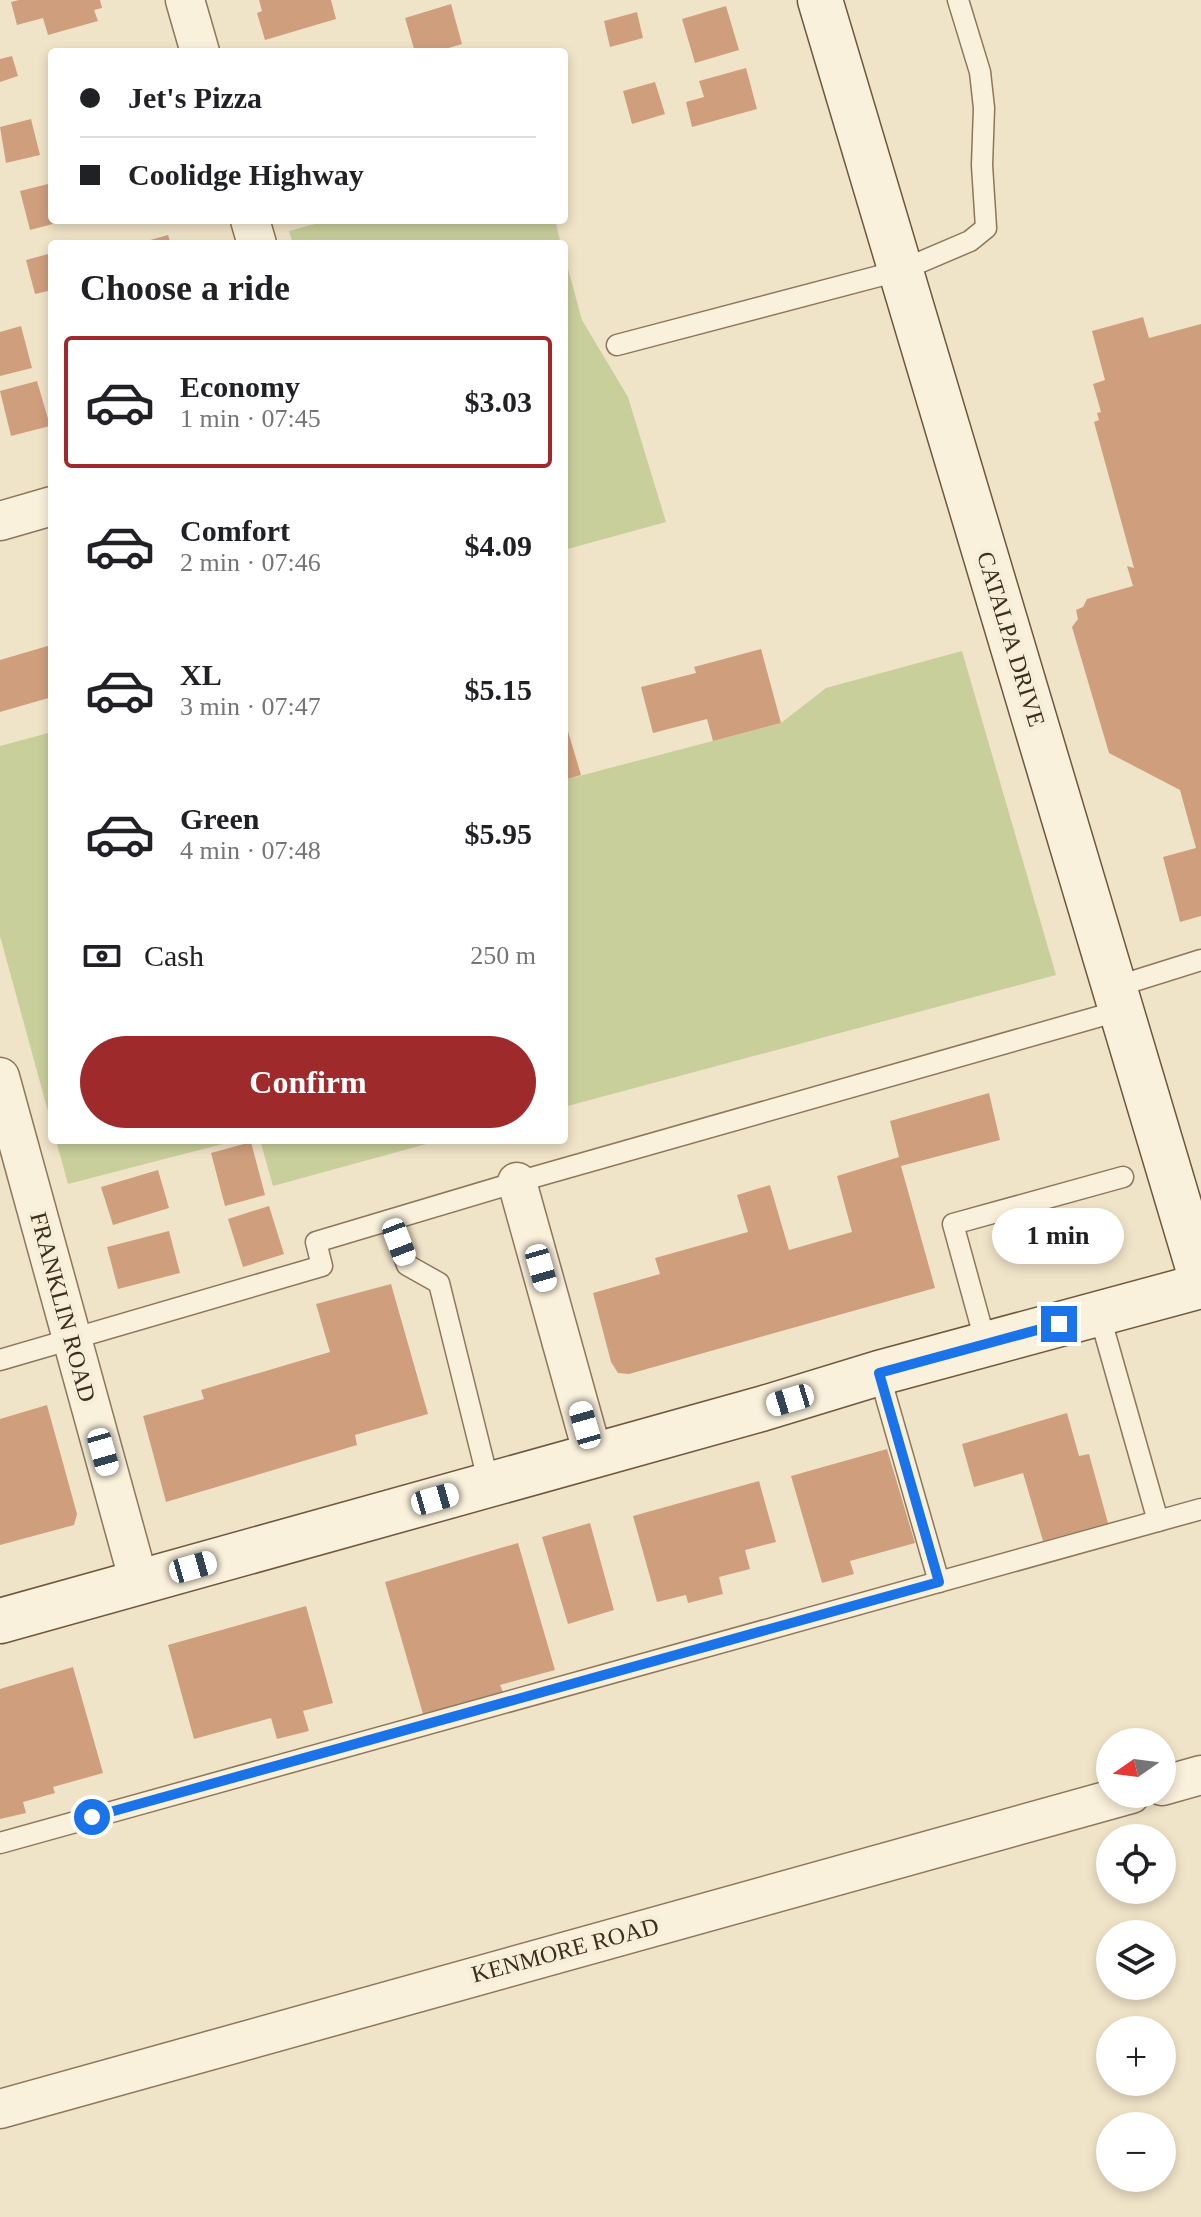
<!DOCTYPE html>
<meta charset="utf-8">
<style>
:root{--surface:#fff;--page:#f2f2f2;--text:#202124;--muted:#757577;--line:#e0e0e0;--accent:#9e2a2b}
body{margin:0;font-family:Georgia,serif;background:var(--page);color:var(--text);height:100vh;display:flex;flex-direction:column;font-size:30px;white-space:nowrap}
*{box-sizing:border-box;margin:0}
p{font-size:26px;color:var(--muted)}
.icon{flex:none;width:44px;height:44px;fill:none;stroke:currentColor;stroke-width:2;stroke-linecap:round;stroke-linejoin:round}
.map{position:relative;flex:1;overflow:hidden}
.side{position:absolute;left:48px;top:240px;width:520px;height:904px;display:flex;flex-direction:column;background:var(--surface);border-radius:8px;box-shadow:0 4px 12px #0003}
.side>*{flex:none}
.banner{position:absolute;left:48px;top:48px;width:520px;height:176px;border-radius:8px;box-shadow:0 4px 12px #0003;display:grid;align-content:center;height:176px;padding:0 32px;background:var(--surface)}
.needle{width:52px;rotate:256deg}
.tools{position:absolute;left:1096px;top:1728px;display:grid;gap:16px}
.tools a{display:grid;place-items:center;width:80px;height:80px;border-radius:50%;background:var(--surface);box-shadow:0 4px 12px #0003;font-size:40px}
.end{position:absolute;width:36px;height:36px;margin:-18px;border:10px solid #1a73e8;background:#fff;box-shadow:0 0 0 4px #fff}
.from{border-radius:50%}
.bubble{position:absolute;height:56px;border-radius:28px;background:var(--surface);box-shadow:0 4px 12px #0003;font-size:26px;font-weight:700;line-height:56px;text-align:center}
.car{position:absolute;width:24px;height:48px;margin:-24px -12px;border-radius:10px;box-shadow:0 0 6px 2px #0007;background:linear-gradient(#fff 24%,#345 0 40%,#fff 0 76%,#345 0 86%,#fff 0)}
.banner b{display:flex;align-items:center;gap:28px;height:76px;font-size:30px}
.banner b+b{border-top:2px solid var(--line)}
.banner i{width:20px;height:20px;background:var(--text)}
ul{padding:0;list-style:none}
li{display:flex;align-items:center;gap:24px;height:132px;margin:0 16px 12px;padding:0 16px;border:4px solid transparent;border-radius:8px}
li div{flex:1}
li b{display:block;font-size:30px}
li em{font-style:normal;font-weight:700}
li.on{border-color:var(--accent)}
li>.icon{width:72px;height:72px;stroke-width:1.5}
h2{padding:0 32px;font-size:36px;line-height:96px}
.pay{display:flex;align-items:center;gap:20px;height:88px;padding:0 32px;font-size:30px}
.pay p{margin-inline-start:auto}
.button{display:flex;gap:16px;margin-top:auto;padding:16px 32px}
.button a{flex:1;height:92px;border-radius:48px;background:var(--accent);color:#fff;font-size:32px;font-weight:700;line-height:92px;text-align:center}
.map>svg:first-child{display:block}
.green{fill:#c9cf9b}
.building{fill:#cf9f7d}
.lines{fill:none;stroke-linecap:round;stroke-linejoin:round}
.lane-casing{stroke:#8d765c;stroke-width:23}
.street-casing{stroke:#8d765c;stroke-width:41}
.secondary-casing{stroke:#6f573f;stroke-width:47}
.lane{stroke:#faf1dc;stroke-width:20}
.street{stroke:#faf1dc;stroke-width:38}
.secondary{stroke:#faf1dc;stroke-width:44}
.route{stroke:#1a73e8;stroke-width:10}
.labels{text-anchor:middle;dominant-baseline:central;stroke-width:8;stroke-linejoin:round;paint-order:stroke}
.street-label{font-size:24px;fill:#3d2e20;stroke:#f7eed8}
</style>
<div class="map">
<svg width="1201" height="2217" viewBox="0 0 1201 2217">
<rect width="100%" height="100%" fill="#f0e4c8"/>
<g class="green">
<polygon points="329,220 555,220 561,244 293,244 289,231"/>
<polygon points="564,254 582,320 628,397 666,522 564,550"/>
<polygon points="962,651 1056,975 564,1107 564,780 781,723 826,688"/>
<polygon points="52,732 52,1126 0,936 0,746"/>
<polygon points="56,1140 238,1140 68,1184"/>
<polygon points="260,1140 441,1140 273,1186"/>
</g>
<g class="building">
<polygon points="19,0 100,0 102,8 94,10 98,21 48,35 43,18 17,25 11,2"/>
<polygon points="259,0 331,0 336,19 265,40 257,13 262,11"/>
<polygon points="451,4 462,44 435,52 415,52 405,18"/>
<polygon points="726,6 739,50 695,63 682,19"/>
<polygon points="637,12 643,38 610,47 604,21"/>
<polygon points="12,56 18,76 0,82 0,59"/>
<polygon points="746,68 757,109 692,127 686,102 704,97 699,81"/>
<polygon points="655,82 665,114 632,124 623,91"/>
<polygon points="31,119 40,155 6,163 0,127"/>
<polygon points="52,183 52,220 64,221 30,230 20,191"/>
<polygon points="168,235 171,244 140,244 140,243"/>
<polygon points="52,253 52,290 35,294 26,260"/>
<polygon points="1143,317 1149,338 1201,324 1201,916 1180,922 1163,857 1196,848 1180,790 1109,753 1072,627 1078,619 1076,610 1083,607 1087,599 1133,586 1127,566 1134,568 1094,422 1099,420 1097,413 1101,412 1093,384 1105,380 1092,331"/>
<polygon points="21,326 32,368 0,376 0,332"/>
<polygon points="37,381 50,426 11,436 0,391"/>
<polygon points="51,645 52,697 0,712 0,660"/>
<polygon points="761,649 781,723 713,741 707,719 653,733 641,687 696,673 694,667"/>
<polygon points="564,718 581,775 564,780"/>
<polygon points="989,1093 1000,1140 901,1166 935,1288 629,1374 618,1373 611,1362 593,1293 660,1274 655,1258 748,1232 737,1195 770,1185 789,1250 852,1232 837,1176 899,1157 890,1121"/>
<polygon points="251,1142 265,1195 225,1206 211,1153"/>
<polygon points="158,1170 169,1208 113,1225 101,1187"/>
<polygon points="269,1206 284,1254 243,1267 228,1219"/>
<polygon points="169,1231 180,1273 118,1289 107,1247"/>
<polygon points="391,1284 428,1414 355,1435 357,1445 166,1502 143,1416 204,1399 201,1390 330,1352 316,1304"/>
<polygon points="47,1405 77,1514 74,1525 0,1545 0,1419"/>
<polygon points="1067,1413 1079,1456 1089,1454 1108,1523 1043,1541 1023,1473 974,1487 962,1444"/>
<polygon points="887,1449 915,1543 850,1561 854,1574 822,1583 791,1476"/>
<polygon points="759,1481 776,1542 745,1550 750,1569 719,1577 723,1594 688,1603 686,1595 657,1602 633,1516"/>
<polygon points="590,1523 614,1610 568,1624 542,1537"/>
<polygon points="518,1543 555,1670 500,1685 503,1692 423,1714 385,1582"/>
<polygon points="306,1606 333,1703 303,1711 309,1731 277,1739 271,1718 194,1739 168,1645"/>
<polygon points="73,1667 103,1773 53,1787 55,1793 23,1802 26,1813 0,1819 0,1689"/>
</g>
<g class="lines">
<g class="lane-casing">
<g id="lane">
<polyline points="617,345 902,270 970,241 986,228 982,165 984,108 980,72 958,0"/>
<polyline points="1115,987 1201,960"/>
<polyline points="391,1220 407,1265 439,1283 489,1484"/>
<polyline points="1099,1313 1158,1521"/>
<polyline points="986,1344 953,1224 1123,1177"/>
<polyline points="0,1360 322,1266 316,1242 517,1182 1122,1010"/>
<polyline points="879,1373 939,1582"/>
<polyline points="0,1843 1201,1509"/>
</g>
</g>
<g class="street-casing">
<g id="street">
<polyline points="185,0 200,52"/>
<polyline points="250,220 257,244"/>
<polyline points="0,521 52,506"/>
<polyline points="0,1077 139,1582"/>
<polyline points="517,1182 593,1455"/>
<polyline points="1162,1786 1201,1775"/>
<polyline points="0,2109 1131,1794"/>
</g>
</g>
<g class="secondary-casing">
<g id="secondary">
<polyline points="820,0 1201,1278"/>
<polyline points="0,1621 761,1409 879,1373 1201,1286"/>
</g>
</g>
<use href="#lane" class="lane"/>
<use href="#street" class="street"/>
<use href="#secondary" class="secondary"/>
</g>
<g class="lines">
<polyline class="route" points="92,1817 939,1582 879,1373 1059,1324"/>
</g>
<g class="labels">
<g class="street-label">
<text transform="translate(1011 639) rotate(73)">CATALPA DRIVE</text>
<text transform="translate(63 1307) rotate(75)">FRANKLIN ROAD</text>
<text transform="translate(565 1950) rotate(-15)">KENMORE ROAD</text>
</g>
</g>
</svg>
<div class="tools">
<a><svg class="needle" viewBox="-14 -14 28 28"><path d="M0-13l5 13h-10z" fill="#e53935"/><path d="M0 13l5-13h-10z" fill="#757577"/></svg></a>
<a><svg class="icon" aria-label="locate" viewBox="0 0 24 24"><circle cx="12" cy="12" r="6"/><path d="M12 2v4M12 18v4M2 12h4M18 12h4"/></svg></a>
<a><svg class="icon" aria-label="layers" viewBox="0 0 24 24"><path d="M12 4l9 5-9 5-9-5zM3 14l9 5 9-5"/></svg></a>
<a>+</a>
<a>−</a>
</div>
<i class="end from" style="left:92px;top:1817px"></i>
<i class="end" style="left:1059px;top:1324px"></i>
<div class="bubble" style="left:992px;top:1208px;width:132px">1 min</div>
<i class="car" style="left:399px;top:1242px;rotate:159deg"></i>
<i class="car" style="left:541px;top:1268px;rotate:164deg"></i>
<i class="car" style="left:790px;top:1400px;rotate:253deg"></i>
<i class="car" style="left:585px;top:1425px;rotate:344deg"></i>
<i class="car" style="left:103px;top:1452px;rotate:164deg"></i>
<i class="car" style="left:435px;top:1499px;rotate:74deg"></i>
<i class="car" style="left:193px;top:1567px;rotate:74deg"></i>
<div class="banner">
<b><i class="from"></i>Jet's Pizza</b>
<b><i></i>Coolidge Highway</b>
</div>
<section class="side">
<h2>Choose a ride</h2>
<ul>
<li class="on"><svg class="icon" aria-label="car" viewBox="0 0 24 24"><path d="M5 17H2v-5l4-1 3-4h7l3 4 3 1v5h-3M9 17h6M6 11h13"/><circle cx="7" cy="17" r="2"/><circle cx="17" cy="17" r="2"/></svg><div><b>Economy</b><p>1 min · 07:45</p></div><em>$3.03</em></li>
<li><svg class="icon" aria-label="car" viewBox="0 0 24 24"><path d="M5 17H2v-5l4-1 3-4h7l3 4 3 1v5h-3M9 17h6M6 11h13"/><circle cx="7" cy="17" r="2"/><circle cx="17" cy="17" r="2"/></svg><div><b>Comfort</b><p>2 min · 07:46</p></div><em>$4.09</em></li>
<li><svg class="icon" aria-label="car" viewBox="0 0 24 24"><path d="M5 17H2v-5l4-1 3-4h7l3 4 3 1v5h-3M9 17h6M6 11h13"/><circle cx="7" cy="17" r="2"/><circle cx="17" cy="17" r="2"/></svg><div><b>XL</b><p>3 min · 07:47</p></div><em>$5.15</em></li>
<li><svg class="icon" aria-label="car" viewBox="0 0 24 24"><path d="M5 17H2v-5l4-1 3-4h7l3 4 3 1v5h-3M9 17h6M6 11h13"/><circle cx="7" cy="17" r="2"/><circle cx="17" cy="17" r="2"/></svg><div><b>Green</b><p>4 min · 07:48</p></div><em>$5.95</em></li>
</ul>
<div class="pay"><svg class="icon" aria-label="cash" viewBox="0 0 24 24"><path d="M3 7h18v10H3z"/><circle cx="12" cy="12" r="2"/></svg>Cash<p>250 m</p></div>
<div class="button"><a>Confirm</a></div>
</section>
</div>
